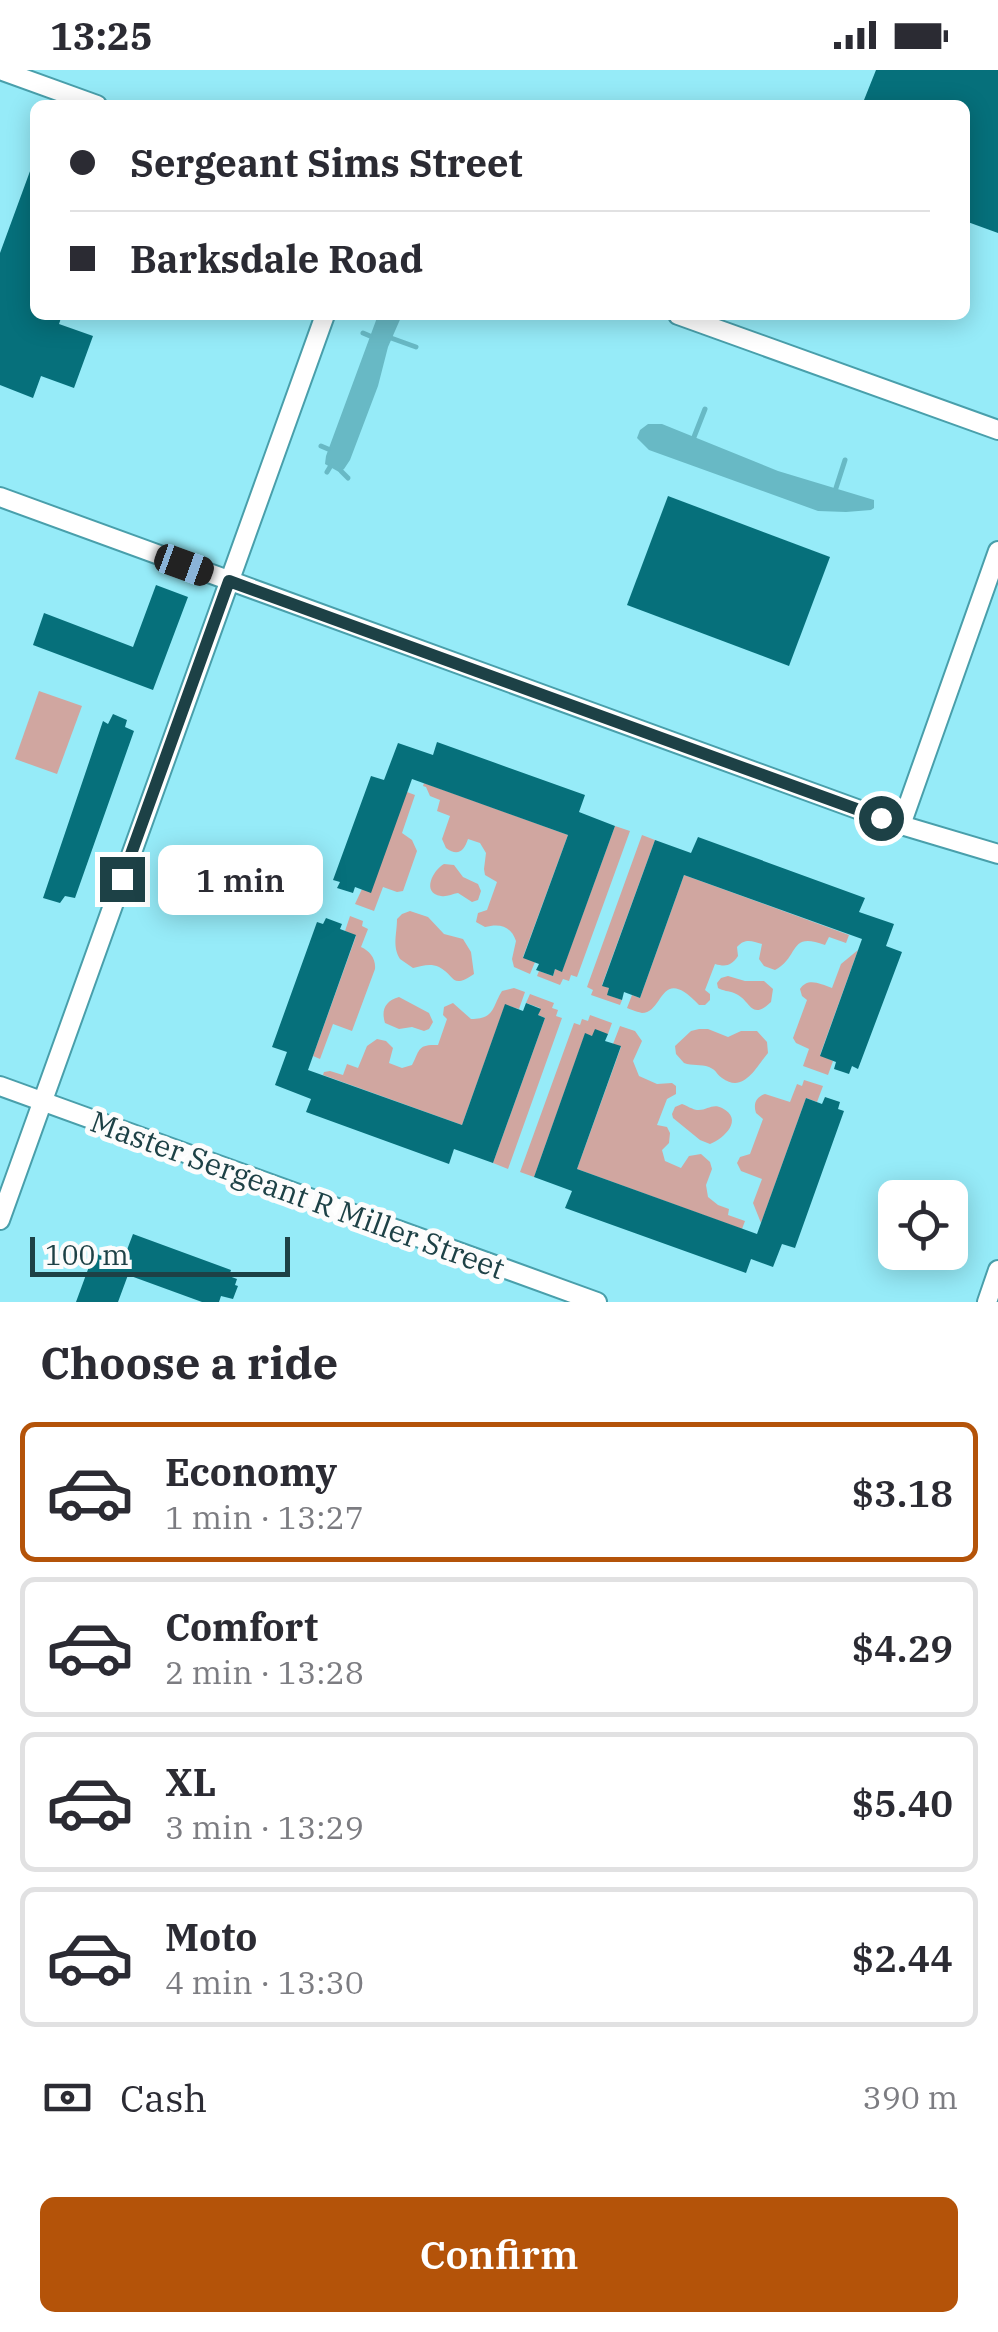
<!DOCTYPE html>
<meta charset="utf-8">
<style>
:root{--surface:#fff;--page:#f2f2f3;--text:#2b2b33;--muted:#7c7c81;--line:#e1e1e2;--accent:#b45309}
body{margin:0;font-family:"IBM Plex Serif",serif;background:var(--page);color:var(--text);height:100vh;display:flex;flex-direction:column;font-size:38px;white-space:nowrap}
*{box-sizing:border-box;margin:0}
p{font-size:32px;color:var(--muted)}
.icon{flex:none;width:55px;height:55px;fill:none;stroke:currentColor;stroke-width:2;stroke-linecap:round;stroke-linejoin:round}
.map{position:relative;height:1232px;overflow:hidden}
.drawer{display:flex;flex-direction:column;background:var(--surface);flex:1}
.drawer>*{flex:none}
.hud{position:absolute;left:30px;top:30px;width:940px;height:220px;border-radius:15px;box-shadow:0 5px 25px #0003;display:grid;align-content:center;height:220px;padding:0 40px;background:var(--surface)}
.fabs{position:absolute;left:878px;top:1110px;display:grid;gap:20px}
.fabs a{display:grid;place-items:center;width:90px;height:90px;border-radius:15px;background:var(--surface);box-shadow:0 5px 25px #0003;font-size:50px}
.scale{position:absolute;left:30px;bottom:25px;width:260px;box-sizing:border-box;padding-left:10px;border:5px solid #1d4146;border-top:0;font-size:28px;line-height:35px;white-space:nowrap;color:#1d4146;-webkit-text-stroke:8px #fcfcfc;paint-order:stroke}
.end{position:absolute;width:45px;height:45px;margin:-22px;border:12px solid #1d4146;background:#fff;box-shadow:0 0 0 5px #fff}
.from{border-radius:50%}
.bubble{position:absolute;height:70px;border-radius:15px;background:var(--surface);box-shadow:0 5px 25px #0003;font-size:32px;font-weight:600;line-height:70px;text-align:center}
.car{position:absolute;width:30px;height:60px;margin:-30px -15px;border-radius:12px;box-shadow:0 0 8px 2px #0007;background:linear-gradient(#222 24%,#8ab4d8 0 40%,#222 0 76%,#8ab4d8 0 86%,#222 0)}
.hud b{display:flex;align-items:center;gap:35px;height:95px;font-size:38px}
.hud b+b{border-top:2px solid var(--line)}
.hud i{width:25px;height:25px;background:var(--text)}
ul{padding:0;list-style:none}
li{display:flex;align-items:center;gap:30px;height:140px;margin:0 20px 15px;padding:0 20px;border:5px solid var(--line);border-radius:15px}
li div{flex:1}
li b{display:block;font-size:38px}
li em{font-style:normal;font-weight:600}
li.selected{border-color:var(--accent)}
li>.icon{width:90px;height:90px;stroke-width:1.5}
h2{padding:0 40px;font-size:45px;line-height:120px}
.pay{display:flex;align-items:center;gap:25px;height:110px;padding:0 40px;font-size:38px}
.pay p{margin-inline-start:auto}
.action{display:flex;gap:20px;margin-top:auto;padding:20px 40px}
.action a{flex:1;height:115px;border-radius:15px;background:var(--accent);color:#fff;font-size:40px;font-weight:600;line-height:115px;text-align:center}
.status{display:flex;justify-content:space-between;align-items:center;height:70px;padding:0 50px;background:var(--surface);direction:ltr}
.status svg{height:28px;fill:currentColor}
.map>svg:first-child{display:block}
.green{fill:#d0a6a0}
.water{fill:#68b9c5}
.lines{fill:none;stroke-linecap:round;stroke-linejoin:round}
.stream{stroke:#68b9c5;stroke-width:5}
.building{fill:#06707b}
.minor-casing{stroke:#499fab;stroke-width:22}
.minor{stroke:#fff;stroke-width:18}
.route{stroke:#1d4146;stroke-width:12}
.labels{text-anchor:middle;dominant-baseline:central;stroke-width:10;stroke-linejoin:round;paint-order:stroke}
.street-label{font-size:30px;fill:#1d4146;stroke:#fcfcfc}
</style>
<div class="status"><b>13:25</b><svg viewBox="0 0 49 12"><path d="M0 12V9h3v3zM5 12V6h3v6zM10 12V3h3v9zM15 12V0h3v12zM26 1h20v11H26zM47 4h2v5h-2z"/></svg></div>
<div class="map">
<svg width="998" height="1232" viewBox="0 0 998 1232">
<rect width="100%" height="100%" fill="#96ebf8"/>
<g class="green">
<polygon points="39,621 82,636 57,704 15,689"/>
<path d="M424,713L568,765L523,887L535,892L530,904L514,897L512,889L516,871C511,856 500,853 485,857L476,852L478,843L487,840L497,812L485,805L484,799L486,783L480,773L468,769C464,781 458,787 446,778L442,769L450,746L437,741L440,730L430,726L426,717L423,716Z"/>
<polygon points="407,722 415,725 402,763 412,770 417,781 403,821 397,822 383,817 374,841 355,834"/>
<polygon points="615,756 630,761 577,907 571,905 569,911 563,909 560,915 537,906 539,901 553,906 555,899 562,901"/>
<polygon points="642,765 655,770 602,915 609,918 608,925 622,930 620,935 591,925 593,920 587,917"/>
<path d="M444,794L454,795L463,807L478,814L481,821L478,830L472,832L458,823C452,824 447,827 441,826C421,823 433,800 444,794Z"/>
<path d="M684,805L849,865L846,873L829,867L825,875C788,861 800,887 775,900L764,896L759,889L762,874C752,871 745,868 737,877L738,886C731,896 726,897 715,894L705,920L710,924V930L705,935H699C660,893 664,943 642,943C641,943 629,939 627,938L632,925L640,928Z"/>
<path d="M410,841L428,847L444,864L463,869L471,882L474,904C451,920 455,905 439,897C430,893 422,896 413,898L400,889C392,876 397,864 397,849L402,844Z"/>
<path d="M350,846L363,851L362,856L368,859L361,877C370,881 376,889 375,899L352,961L333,954L320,989L313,986L356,866L345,861Z"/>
<path d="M858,880L820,985L833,991L828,1005L803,996L809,979L796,973L793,968L807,930L802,926L800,919C808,907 820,914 832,918L841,894Z"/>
<path d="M728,906L745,911H764L773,919L771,932C750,952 751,929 734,923C729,921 723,921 718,918L717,913L721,908Z"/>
<path d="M514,918L525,922L519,939L505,935L462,1055L323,1005L324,1002L330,1001L343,1005L347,994L358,998L367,976L377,969L386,971L393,978L389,993L402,998L412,995C420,980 417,974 438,975L447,949L443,945L444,937L453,933L471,949C495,949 492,937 502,921Z"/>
<polygon points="530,924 554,933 552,938 558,940 556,946 562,948 508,1099 493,1093 545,948 538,945 540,938 526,933"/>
<path d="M399,927L429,943L433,952L429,959L424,961L412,957L399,959L385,953C381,940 385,931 399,927Z"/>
<polygon points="590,945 612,953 608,964 592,966 585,964 534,1107 520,1102 574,953 580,955 582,949 588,951"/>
<polygon points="620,956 635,961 642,971 633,991 639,1006 657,1014 672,1013 676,1016 676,1024 667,1029 657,1055 667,1057 670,1063 669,1073 662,1080 665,1091 681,1098 689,1086 701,1084 710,1092 712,1099 706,1115 708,1127 718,1135 729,1139 728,1145 745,1151 742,1159 577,1099 621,977 613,974"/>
<path d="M699,959H708L728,967L741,961H757L767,972L768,983C756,997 744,1024 722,1008C715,1003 718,1001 709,997C701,994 692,996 684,993L676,984L675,976L691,961Z"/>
<path d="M804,1010L823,1016L817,1032L806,1028L761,1153L753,1133L762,1109L741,1101L737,1093L740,1087L750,1084L763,1049L756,1043C753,1034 756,1027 765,1024L790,1032L797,1014L802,1016Z"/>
<path d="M682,1034C685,1035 694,1040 697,1040C707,1041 712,1033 722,1038C744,1049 725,1068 710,1074L700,1070L673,1048L672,1044L675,1037Z"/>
</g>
<g class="water">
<polygon points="378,245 402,245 388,277 378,316 350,390 344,399 339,402 325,394 326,386"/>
<polygon points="648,354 662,354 778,401 874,430 874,438 871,440 846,442 818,441 649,380 637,368 640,360"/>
</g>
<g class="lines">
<g class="stream">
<polyline points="363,263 370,266"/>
<polyline points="391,268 416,277"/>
<polyline points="694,367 705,339"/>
<polyline points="321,376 328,379"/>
<polyline points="341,401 348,408"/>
<polyline points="327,402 330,397"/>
<polyline points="836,418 845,390"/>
</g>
</g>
<g class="building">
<polygon points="876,0 998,0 998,163 965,151 965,35 879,35 864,30"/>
<polygon points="33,93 35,245 62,245 59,254 93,266 74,318 41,306 33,328 0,315 0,183"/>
<polygon points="668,426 830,487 789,596 627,535"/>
<polygon points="156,515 188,527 153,620 33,575 44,543 133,577"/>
<polygon points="113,644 127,650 125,657 134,661 75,828 65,826 60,833 43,828 103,651 108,654"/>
<polygon points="437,672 585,725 579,742 615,756 562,902 555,899 553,906 536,900 539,894 523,888 568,765 412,709 371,823 355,817 353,823 337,818 340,812 333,810 371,706 384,710 398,673 433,685"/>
<polygon points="698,767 865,828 859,842 894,854 886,876 902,882 858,999 852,996 849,1004 834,999 836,992 820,986 862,869 684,805 640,928 624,922 622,930 607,925 609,918 602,916 655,770 691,783"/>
<polygon points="326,848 342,854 340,859 356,865 308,1000 462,1055 505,934 523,941 526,933 541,939 538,945 545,948 493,1093 454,1079 449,1094 306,1042 311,1029 275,1015 287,982 272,977 317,852 323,854"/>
<polygon points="595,959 608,964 605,971 621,976 577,1099 757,1164 806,1028 822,1034 825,1027 840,1032 838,1039 844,1041 795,1178 782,1174 773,1197 751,1189 746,1203 565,1138 572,1121 534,1107 585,963 592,966"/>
<polygon points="133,1164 231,1200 229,1206 237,1209 235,1215 238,1216 233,1229 221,1226 219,1232 202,1232 128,1205 118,1232 76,1232 94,1183 122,1193"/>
</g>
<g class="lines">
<g class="minor-casing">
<g id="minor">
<polyline points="0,0 97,35"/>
<polyline points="678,245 998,360"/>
<polyline points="0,427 901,755 998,784"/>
<polyline points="901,755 998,481"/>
<polyline points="0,1016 597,1232"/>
<polyline points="0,1150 325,245"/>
<polyline points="987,1232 998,1200"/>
</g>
</g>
<use href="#minor" class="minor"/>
</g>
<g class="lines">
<polyline class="route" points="122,809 229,511 881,748"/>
</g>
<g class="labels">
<g class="street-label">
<text transform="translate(298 1124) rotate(20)">Master Sergeant R Miller Street</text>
</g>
</g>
</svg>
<div class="fabs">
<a><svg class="icon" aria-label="locate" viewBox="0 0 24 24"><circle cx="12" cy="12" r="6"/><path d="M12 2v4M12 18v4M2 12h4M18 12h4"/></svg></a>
</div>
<div class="scale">100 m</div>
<i class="end from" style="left:881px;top:748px"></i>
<i class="end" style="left:122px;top:809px"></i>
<div class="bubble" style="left:158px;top:775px;width:165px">1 min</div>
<i class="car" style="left:184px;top:495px;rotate:110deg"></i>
<div class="hud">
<b><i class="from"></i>Sergeant Sims Street</b>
<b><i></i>Barksdale Road</b>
</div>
</div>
<section class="drawer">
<h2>Choose a ride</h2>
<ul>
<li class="selected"><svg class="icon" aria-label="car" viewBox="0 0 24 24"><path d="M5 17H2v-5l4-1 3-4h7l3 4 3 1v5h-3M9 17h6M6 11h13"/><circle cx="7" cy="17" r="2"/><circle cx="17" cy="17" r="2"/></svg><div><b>Economy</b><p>1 min · 13:27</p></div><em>$3.18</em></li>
<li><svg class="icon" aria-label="car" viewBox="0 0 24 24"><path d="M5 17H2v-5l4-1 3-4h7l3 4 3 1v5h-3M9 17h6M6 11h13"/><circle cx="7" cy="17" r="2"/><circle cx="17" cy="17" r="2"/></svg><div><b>Comfort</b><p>2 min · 13:28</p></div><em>$4.29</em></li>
<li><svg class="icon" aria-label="car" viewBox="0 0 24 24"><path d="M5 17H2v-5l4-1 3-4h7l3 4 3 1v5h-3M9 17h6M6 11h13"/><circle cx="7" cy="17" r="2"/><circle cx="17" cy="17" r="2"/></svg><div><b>XL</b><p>3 min · 13:29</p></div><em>$5.40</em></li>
<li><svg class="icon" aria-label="car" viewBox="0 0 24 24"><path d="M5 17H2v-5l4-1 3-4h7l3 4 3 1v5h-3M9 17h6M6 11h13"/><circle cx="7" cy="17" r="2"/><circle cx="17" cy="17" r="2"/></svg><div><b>Moto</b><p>4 min · 13:30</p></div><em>$2.44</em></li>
</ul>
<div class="pay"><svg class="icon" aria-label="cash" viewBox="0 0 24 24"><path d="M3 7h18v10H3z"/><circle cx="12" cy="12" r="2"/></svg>Cash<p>390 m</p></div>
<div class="action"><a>Confirm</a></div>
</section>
